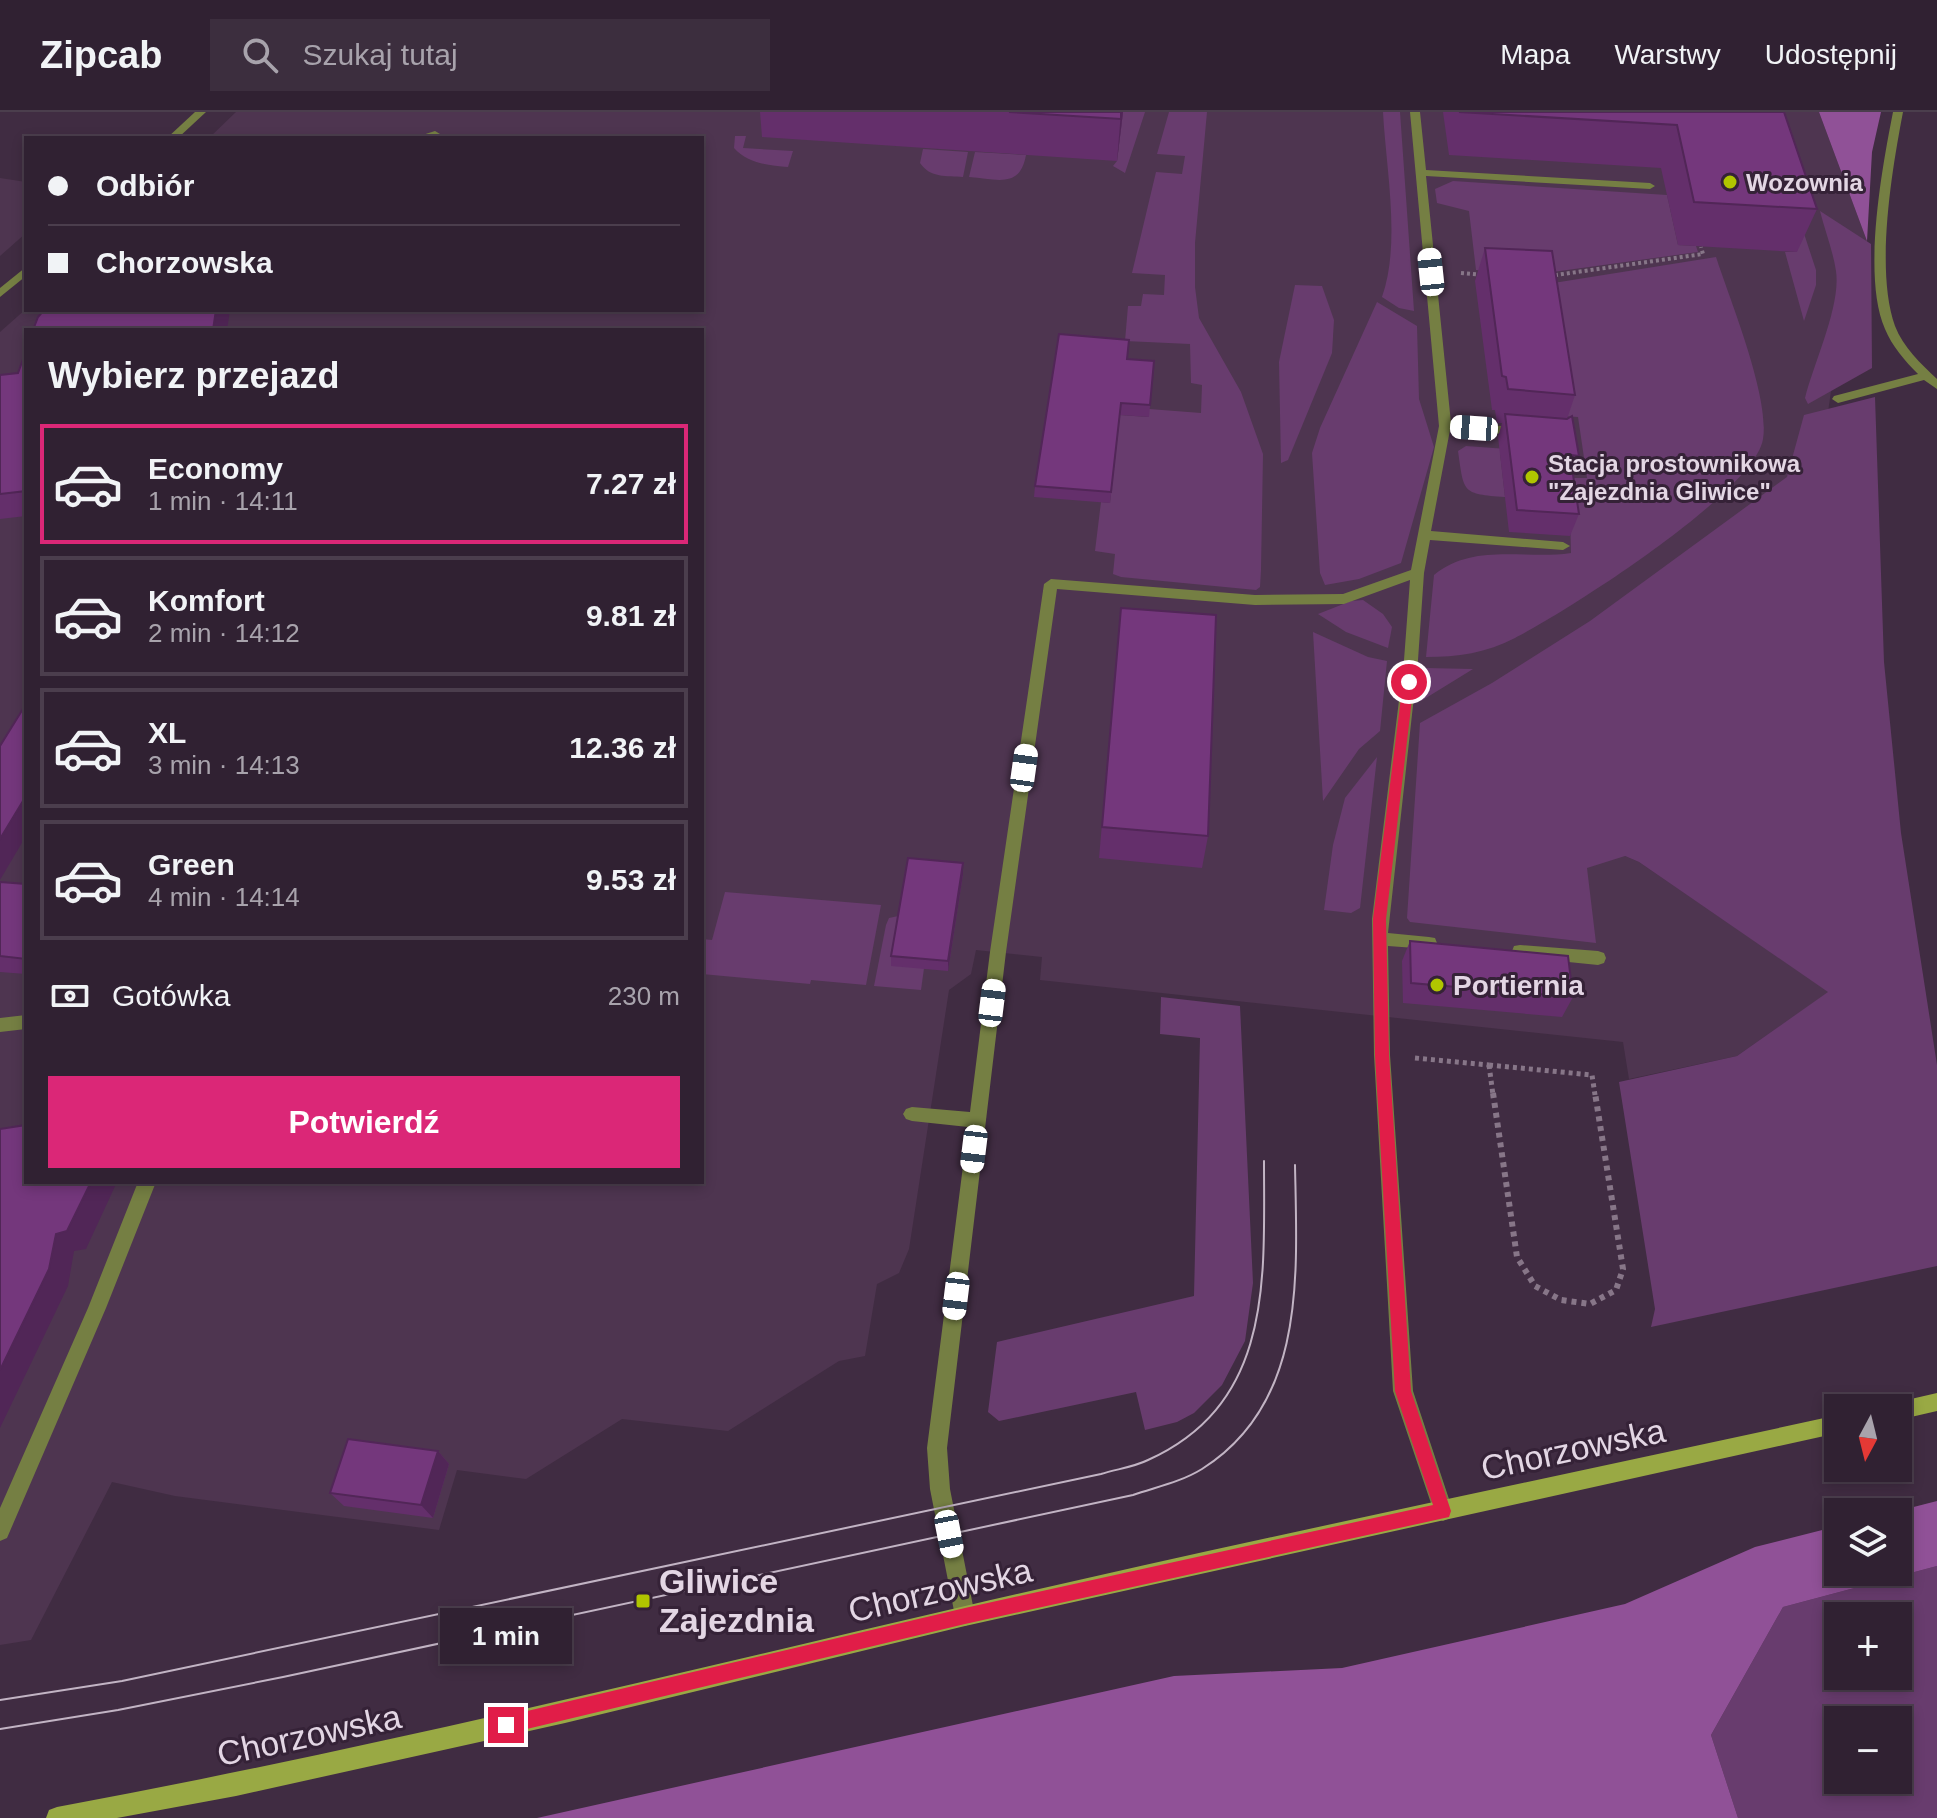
<!DOCTYPE html>
<html lang="pl">
<meta charset="utf-8">
<style>
:root{--surface:#302132;--page:#3c2e3e;--text:#f1f3f6;--muted:#a8a3ac;--line:#4b3e4d;--accent:#db2777}
body{margin:0;font-family:Helvetica,sans-serif;background:var(--page);color:var(--text);height:100vh;display:flex;flex-direction:column;font-size:30px;white-space:nowrap}
*{box-sizing:border-box;margin:0}
p{font-size:26px;color:var(--muted)}
.icon{flex:none;width:44px;height:44px;fill:none;stroke:currentColor;stroke-width:2;stroke-linecap:round;stroke-linejoin:round}
.map{position:relative;flex:1;overflow:hidden}
.panel{position:absolute;left:24px;top:216px;width:680px;height:856px;display:flex;flex-direction:column;background:var(--surface);border-radius:0px;box-shadow:0 4px 12px #0003,0 0 0 2px var(--line)}
.panel>*{flex:none}
.banner{position:absolute;left:24px;top:24px;width:680px;height:176px;border-radius:0px;box-shadow:0 4px 12px #0003,0 0 0 2px var(--line);display:grid;align-content:center;height:176px;padding:0 24px;background:var(--surface)}
.needle{width:52px;rotate:187deg}
.controls{position:absolute;left:1824px;top:1282px;display:grid;gap:16px}
.controls a{display:grid;place-items:center;width:88px;height:88px;border-radius:0px;background:var(--surface);box-shadow:0 4px 12px #0003,0 0 0 2px var(--line);font-size:40px}
.end{position:absolute;width:36px;height:36px;margin:-18px;border:10px solid #e11d48;background:#fff;box-shadow:0 0 0 4px #fff}
.from{border-radius:50%}
.bubble{position:absolute;height:56px;border-radius:0px;background:var(--surface);box-shadow:0 4px 12px #0003,0 0 0 2px var(--line);font-size:26px;font-weight:700;line-height:56px;text-align:center}
.car{position:absolute;width:24px;height:48px;margin:-24px -12px;border-radius:10px;box-shadow:0 0 6px 2px #0007;background:linear-gradient(#fff 24%,#345 0 40%,#fff 0 76%,#345 0 86%,#fff 0)}
.banner b{display:flex;align-items:center;gap:28px;height:76px;font-size:30px}
.banner b+b{border-top:2px solid var(--line)}
.banner i{width:20px;height:20px;background:var(--text)}
ul{padding:0;list-style:none}
li{display:flex;align-items:center;gap:24px;height:120px;margin:0 16px 12px;padding:0 8px;border:4px solid var(--line);border-radius:0px}
li div{flex:1}
li b{display:block;font-size:30px}
li em{font-style:normal;font-weight:700}
li.selected{border-color:var(--accent)}
li>.icon{width:72px;height:72px;stroke-width:1.5}
h2{padding:0 24px;font-size:36px;line-height:96px}
.pay{display:flex;align-items:center;gap:20px;height:88px;padding:0 24px;font-size:30px}
.pay p{margin-inline-start:auto}
.action{display:flex;gap:16px;margin-top:auto;padding:16px 24px}
.action a{flex:1;height:92px;border-radius:0px;background:var(--accent);color:#fff;font-size:32px;font-weight:700;line-height:92px;text-align:center}
header{display:flex;align-items:center;gap:48px;box-sizing:border-box;height:112px;padding:0 40px;background:var(--surface);border-bottom:2px solid var(--line)}
header strong{font-size:38px}
nav{display:flex;gap:44px;margin-inline-start:auto;font-size:28px}
.search{width:560px;height:72px;background:var(--page);display:flex;align-items:center;gap:20px;box-sizing:border-box;padding:0 28px;border-radius:0px;color:var(--muted);font-size:30px}
.map>svg:first-child{display:block}
.built{fill:#4e3550;fill-rule:evenodd}
.green{fill:#683c6e;fill-rule:evenodd}
.forest{fill:#905197}
.lines{fill:none;stroke-linecap:round;stroke-linejoin:round}
.path-far2{stroke:#877688;stroke-width:4;stroke-dasharray:3 3;stroke-linecap:butt}
.path-far1{stroke:#877688;stroke-width:5;stroke-dasharray:4 4;stroke-linecap:butt}
.path{stroke:#877688;stroke-width:6;stroke-dasharray:5 5;stroke-linecap:butt}
.service{fill:#757f43;fill-rule:evenodd}
.tertiary{fill:#757f43;fill-rule:evenodd}
.secondary{fill:#99a944;fill-rule:evenodd}
.tram{stroke:#c2b4c4;stroke-width:2}
.wall{fill:#642f6b}
.shaded-wall{fill:#512657}
.building{fill:#74377c;stroke:#512657;stroke-width:2}
.route{fill:#e11d48}
.poi-dot{fill:#b0c500;stroke:#352237;stroke-width:3}
.labels{text-anchor:middle;dominant-baseline:central;stroke-width:6;stroke-linejoin:round;paint-order:stroke}
.far-poi-label{font-size:24px;font-weight:bold;fill:#e3d6e4;stroke:#352237;text-anchor:start}
.poi-label{font-size:28px;font-weight:bold;fill:#e3d6e4;stroke:#352237;text-anchor:start}
.near-street-label{font-size:34px;fill:#e3d6e4;stroke:#352237}
.near-poi-label{font-size:34px;font-weight:bold;fill:#e3d6e4;stroke:#352237;text-anchor:start}
</style>
<header>
<strong>Zipcab</strong>
<div class="search"><svg class="icon" aria-label="search" viewBox="0 0 24 24"><circle cx="10" cy="10" r="6"/><path d="M15 15l6 6"/></svg>Szukaj tutaj</div>
<nav><a>Mapa</a><a>Warstwy</a><a>Udostępnij</a></nav>
</header>
<div class="map">
<svg width="1937" height="1706" viewBox="0 0 1937 1706">
<rect width="100%" height="100%" fill="#402c42"/>
<g class="built">
<path d="M236,0H1819L1867,129L1855,190L1844,188L1827,307L1625,744L1639,750L1829,880L1737,944L1629,967L1623,930L1040,868L1042,845L976,838L971,862L949,878L909,1137L899,1161L877,1172L865,1244L839,1249L728,1319L622,1307L526,1367L457,1358L439,1418L175,1384L112,1370L31,1528L0,1533V220L26,197L702,198V26H209ZM26,218H702V1070H26Z"/>
<polygon points="0,66 26,70 26,121 0,144"/>
</g>
<g class="green">
<polygon points="1123,0 1145,0 1125,61 1113,54 1117,49"/>
<polygon points="1169,0 1207,0 1195,131 1195,175 1199,206 1241,280 1263,342 1261,458 1260,475 1256,478 1121,465 1113,462 1115,442 1095,439 1101,390 1110,391 1120,303 1148,305 1149,297 1201,301 1202,273 1191,271 1190,232 1125,229 1128,194 1141,194 1143,182 1164,183 1165,163 1132,161 1156,60 1182,62 1185,44 1157,42"/>
<path d="M1383,0H1400L1414,199L1399,196L1382,185C1401,131 1386,57 1383,0Z"/>
<polygon points="1764,0 1816,158 1816,173 1804,209 1785,140 1797,140"/>
<path d="M735,24H746L743,36L793,39L788,55C769,53 748,52 734,36Z"/>
<path d="M923,37L968,40L963,65C947,64 930,66 920,51Z"/>
<path d="M975,40L1026,43C1020,77 997,67 969,65Z"/>
<polygon points="1453,69 1667,83 1678,133 1696,134 1698,140 1538,162 1476,158 1469,99 1437,91 1435,77"/>
<path d="M1820,99L1871,132L1872,256L1808,292L1805,286C1814,250 1841,194 1836,159C1833,139 1825,119 1820,99Z"/>
<path d="M1716,145C1730,188 1770,285 1763,327C1755,380 1566,500 1515,526C1487,541 1457,545 1426,545L1434,463C1474,430 1525,448 1571,441L1569,366H1587L1578,305L1561,304L1541,173Z"/>
<polygon points="1295,173 1322,174 1334,208 1332,241 1288,348 1281,351 1279,250"/>
<polygon points="1377,190 1417,214 1419,287 1434,335 1401,451 1359,467 1325,473 1320,461 1312,341 1320,316"/>
<polygon points="1875,285 1884,550 1901,721 1937,953 1937,1154 1651,1215 1655,1197 1619,970 1737,944 1828,880 1639,750 1625,744 1587,756 1596,831 1410,810 1407,806 1420,611 1492,571 1590,509 1787,365 1804,303"/>
<path d="M1466,334L1507,337L1500,341L1505,385C1462,382 1464,381 1458,339Z"/>
<polygon points="1363,488 1383,502 1392,515 1388,536 1346,520 1318,502 1351,489"/>
<polygon points="1313,520 1368,545 1387,549 1380,619 1359,637 1323,689"/>
<polygon points="1425,556 1473,557 1421,589"/>
<polygon points="1377,645 1360,796 1351,801 1324,798 1333,733 1345,686"/>
<polygon points="725,780 881,793 866,873 811,868 810,872 702,862 702,827 712,828"/>
<polygon points="903,803 925,849 921,878 874,874 886,813 889,806"/>
<polygon points="1161,885 1240,894 1253,1171 1245,1229 1222,1273 1194,1301 1177,1310 1145,1318 1136,1280 999,1309 988,1300 997,1230 1194,1184 1200,926 1160,922"/>
<path d="M1937,1454V1706H1738L1711,1623L1783,1495ZM1838,1504H1898V1564H1838ZM1838,1608H1898V1668H1838Z"/>
</g>
<g class="forest">
<polygon points="1819,0 1881,0 1872,40 1867,129"/>
<polygon points="1937,1389 1937,1454 1783,1495 1711,1623 1738,1706 537,1706 1174,1564 1342,1556 1625,1492 1755,1435 1838,1414 1838,1460 1898,1460 1898,1400 1894,1400"/>
</g>
<g class="lines">
<g class="path-far2">
<polyline points="1461,161 1483,163"/>
<polyline points="1549,164 1703,142 1701,135"/>
</g>
<g class="path-far1">
<polyline points="1415,946 1489,953"/>
<polyline points="1489,953 1592,963 1595,983"/>
<polyline points="1489,953 1493,983"/>
</g>
<polyline class="path" points="1493,981 1517,1145 1535,1174 1561,1188 1590,1192 1616,1178 1623,1157 1595,981"/>
<g class="service">
<polygon points="1410,0 1420,0 1426,58 1650,71 1655,74 1650,77 1426,64 1451,311 1519,315 1525,319 1519,323 1450,318 1431,419 1563,430 1570,434 1563,438 1430,428 1424,461 1418,548 1388,821 1429,825 1435,826 1437,831 1435,836 1429,837 1388,834 1390,943 1413,1279 1453,1399 1450,1406 1443,1409 1436,1406 1393,1279 1374,943 1372,807 1404,548 1410,468 1344,492 1255,493 1057,477 1006,840 947,1336 950,1377 975,1504 972,1511 965,1514 958,1511 955,1504 930,1377 927,1336 968,1015 912,1009 906,1007 903,1002 906,997 912,995 970,1000 990,840 1044,472 1051,467 1255,483 1343,482 1411,458 1439,314"/>
<path d="M1893,0H1903C1892,58 1875,158 1895,214C1903,235 1921,252 1937,267V277L1924,268L1838,291L1832,287L1834,284L1918,262C1905,249 1892,234 1885,217C1862,165 1882,56 1893,0Z"/>
<polygon points="435,19 440,22 439,24 413,26"/>
<polygon points="1520,833 1598,839 1604,841 1606,846 1604,851 1598,853 1520,845 1514,844 1512,839 1514,834"/>
<polygon points="26,903 26,917 0,920 0,906"/>
<polygon points="138,1070 156,1070 106,1196 7,1426 0,1429 0,1396 88,1196"/>
</g>
<g class="tertiary">
<polygon points="195,0 206,0 178,26 167,26"/>
<polygon points="26,155 26,164 0,185 0,176"/>
</g>
<g class="secondary">
<polygon points="1937,1281 1937,1299 1898,1308 1898,1296 1890,1296 1898,1290"/>
<path d="M1838,1303V1321L965,1514L565,1611L236,1684L117,1706H46L49,1698L57,1695C361,1639 660,1565 961,1495C1252,1427 1546,1367 1838,1303Z"/>
</g>
<g class="tram">
<path d="M0,1588L122,1569L1101,1362C1117,1357 1134,1355 1148,1348C1274,1291 1264,1166 1264,1049"/>
<path d="M0,1617L118,1598L283,1565L1133,1383C1156,1375 1181,1370 1202,1357C1307,1291 1297,1162 1295,1053"/>
</g>
</g>
<g class="wall">
<polygon points="760,0 1123,0 1117,49 762,25"/>
<polygon points="1443,0 1784,0 1817,97 1797,140 1678,133 1661,56 1449,43"/>
<polygon points="1485,136 1575,283 1567,307 1579,344 1572,360 1579,402 1570,424 1509,420 1498,325 1502,311 1497,311 1495,298 1492,298 1475,169"/>
<polygon points="26,239 26,404 0,407 0,263 18,261"/>
<polygon points="1127,247 1154,249 1149,305 1120,303 1110,391 1034,385 1035,374"/>
<polygon points="1118,529 1208,724 1202,756 1099,746"/>
<polygon points="963,762 948,859 891,854 891,844"/>
<polygon points="0,770 26,772 26,862 0,860"/>
<polygon points="1410,829 1573,885 1562,905 1403,891 1402,849"/>
<polygon points="438,1339 449,1352 433,1406 344,1394 330,1381"/>
</g>
<g class="shaded-wall">
<polygon points="1121,0 1123,0 1117,49"/>
<polygon points="216,198 230,198 227,218 213,218"/>
<polygon points="26,684 26,724 0,768 0,727"/>
<polygon points="963,751 963,762 948,859 948,849"/>
<polygon points="91,1070 117,1070 86,1137 74,1139 68,1174 0,1316 0,1258 56,1122"/>
<polygon points="438,1339 449,1352 433,1406 421,1393"/>
</g>
<g class="building">
<polygon points="1009,0 1121,0 1121,7"/>
<polygon points="1459,0 1784,0 1817,97 1694,90 1677,13"/>
<polygon points="1485,136 1552,139 1575,283 1508,277 1506,265 1502,264"/>
<polygon points="44,198 216,198 213,218 33,218 38,205"/>
<polygon points="1059,222 1129,228 1127,247 1154,249 1150,293 1121,291 1111,380 1035,374"/>
<polygon points="26,239 26,379 0,382 0,263 18,261"/>
<polygon points="1505,302 1567,307 1572,304 1579,344 1570,343 1579,402 1517,398"/>
<polygon points="1121,496 1216,503 1208,724 1102,715"/>
<polygon points="26,592 26,684 0,727 0,634"/>
<polygon points="908,746 963,751 948,849 891,844"/>
<polygon points="0,770 26,772 26,847 0,844"/>
<polygon points="1410,829 1568,844 1573,885 1411,871"/>
<polygon points="26,1013 26,1070 91,1070 67,1119 56,1122 49,1157 0,1258 0,1017"/>
<polygon points="348,1327 438,1339 421,1393 330,1381"/>
</g>
<polygon class="route" points="1409,566 1414,570 1386,807 1389,943 1411,1279 1451,1399 1449,1405 965,1512 506,1622 499,1619 497,1613 499,1607 506,1604 965,1496 1433,1393 1395,1279 1375,943 1373,807 1403,570"/>
<g class="poi-dot">
<circle cx="1730" cy="70" r="8"/>
<circle cx="1532" cy="365" r="8"/>
<circle cx="1437" cy="873" r="8"/>
<rect x="635" y="1481" width="16" height="16" rx="4"/>
</g>
<g class="labels">
<g class="far-poi-label">
<text x="1746" y="70">Wozownia</text>
<text x="1548" y="351">Stacja prostownikowa<tspan x="1548" dy="28">"Zajezdnia Gliwice"</tspan></text>
</g>
<g class="poi-label">
<text x="1453" y="873">Portiernia</text>
</g>
<g class="near-street-label">
<text transform="translate(1573 1337) rotate(-12)">Chorzowska</text>
<text transform="translate(940 1478) rotate(-13)">Chorzowska</text>
<text transform="translate(309 1623) rotate(-12)">Chorzowska</text>
</g>
<g class="near-poi-label">
<text x="659" y="1469">Gliwice<tspan x="659" dy="39">Zajezdnia</tspan></text>
</g>
</g>
</svg>
<div class="controls">
<a><svg class="needle" viewBox="-14 -14 28 28"><path d="M0-13l5 13h-10z" fill="#e53935"/><path d="M0 13l5-13h-10z" fill="#a8a3ac"/></svg></a>
<a><svg class="icon" aria-label="layers" viewBox="0 0 24 24"><path d="M12 4l9 5-9 5-9-5zM3 14l9 5 9-5"/></svg></a>
<a>+</a>
<a>−</a>
</div>
<i class="end from" style="left:1409px;top:570px"></i>
<i class="end" style="left:506px;top:1613px"></i>
<div class="bubble" style="left:440px;top:1496px;width:132px">1 min</div>
<i class="car" style="left:1431px;top:160px;rotate:354deg"></i>
<i class="car" style="left:1474px;top:316px;rotate:274deg"></i>
<i class="car" style="left:1024px;top:656px;rotate:8deg"></i>
<i class="car" style="left:992px;top:891px;rotate:7deg"></i>
<i class="car" style="left:974px;top:1037px;rotate:187deg"></i>
<i class="car" style="left:956px;top:1184px;rotate:187deg"></i>
<i class="car" style="left:949px;top:1422px;rotate:169deg"></i>
<div class="banner">
<b><i class="from"></i>Odbiór</b>
<b><i></i>Chorzowska</b>
</div>
<section class="panel">
<h2>Wybierz przejazd</h2>
<ul>
<li class="selected"><svg class="icon" aria-label="car" viewBox="0 0 24 24"><path d="M5 17H2v-5l4-1 3-4h7l3 4 3 1v5h-3M9 17h6M6 11h13"/><circle cx="7" cy="17" r="2"/><circle cx="17" cy="17" r="2"/></svg><div><b>Economy</b><p>1 min · 14:11</p></div><em>7.27 zł</em></li>
<li><svg class="icon" aria-label="car" viewBox="0 0 24 24"><path d="M5 17H2v-5l4-1 3-4h7l3 4 3 1v5h-3M9 17h6M6 11h13"/><circle cx="7" cy="17" r="2"/><circle cx="17" cy="17" r="2"/></svg><div><b>Komfort</b><p>2 min · 14:12</p></div><em>9.81 zł</em></li>
<li><svg class="icon" aria-label="car" viewBox="0 0 24 24"><path d="M5 17H2v-5l4-1 3-4h7l3 4 3 1v5h-3M9 17h6M6 11h13"/><circle cx="7" cy="17" r="2"/><circle cx="17" cy="17" r="2"/></svg><div><b>XL</b><p>3 min · 14:13</p></div><em>12.36 zł</em></li>
<li><svg class="icon" aria-label="car" viewBox="0 0 24 24"><path d="M5 17H2v-5l4-1 3-4h7l3 4 3 1v5h-3M9 17h6M6 11h13"/><circle cx="7" cy="17" r="2"/><circle cx="17" cy="17" r="2"/></svg><div><b>Green</b><p>4 min · 14:14</p></div><em>9.53 zł</em></li>
</ul>
<div class="pay"><svg class="icon" aria-label="cash" viewBox="0 0 24 24"><path d="M3 7h18v10H3z"/><circle cx="12" cy="12" r="2"/></svg>Gotówka<p>230 m</p></div>
<div class="action"><a>Potwierdź</a></div>
</section>
</div>
